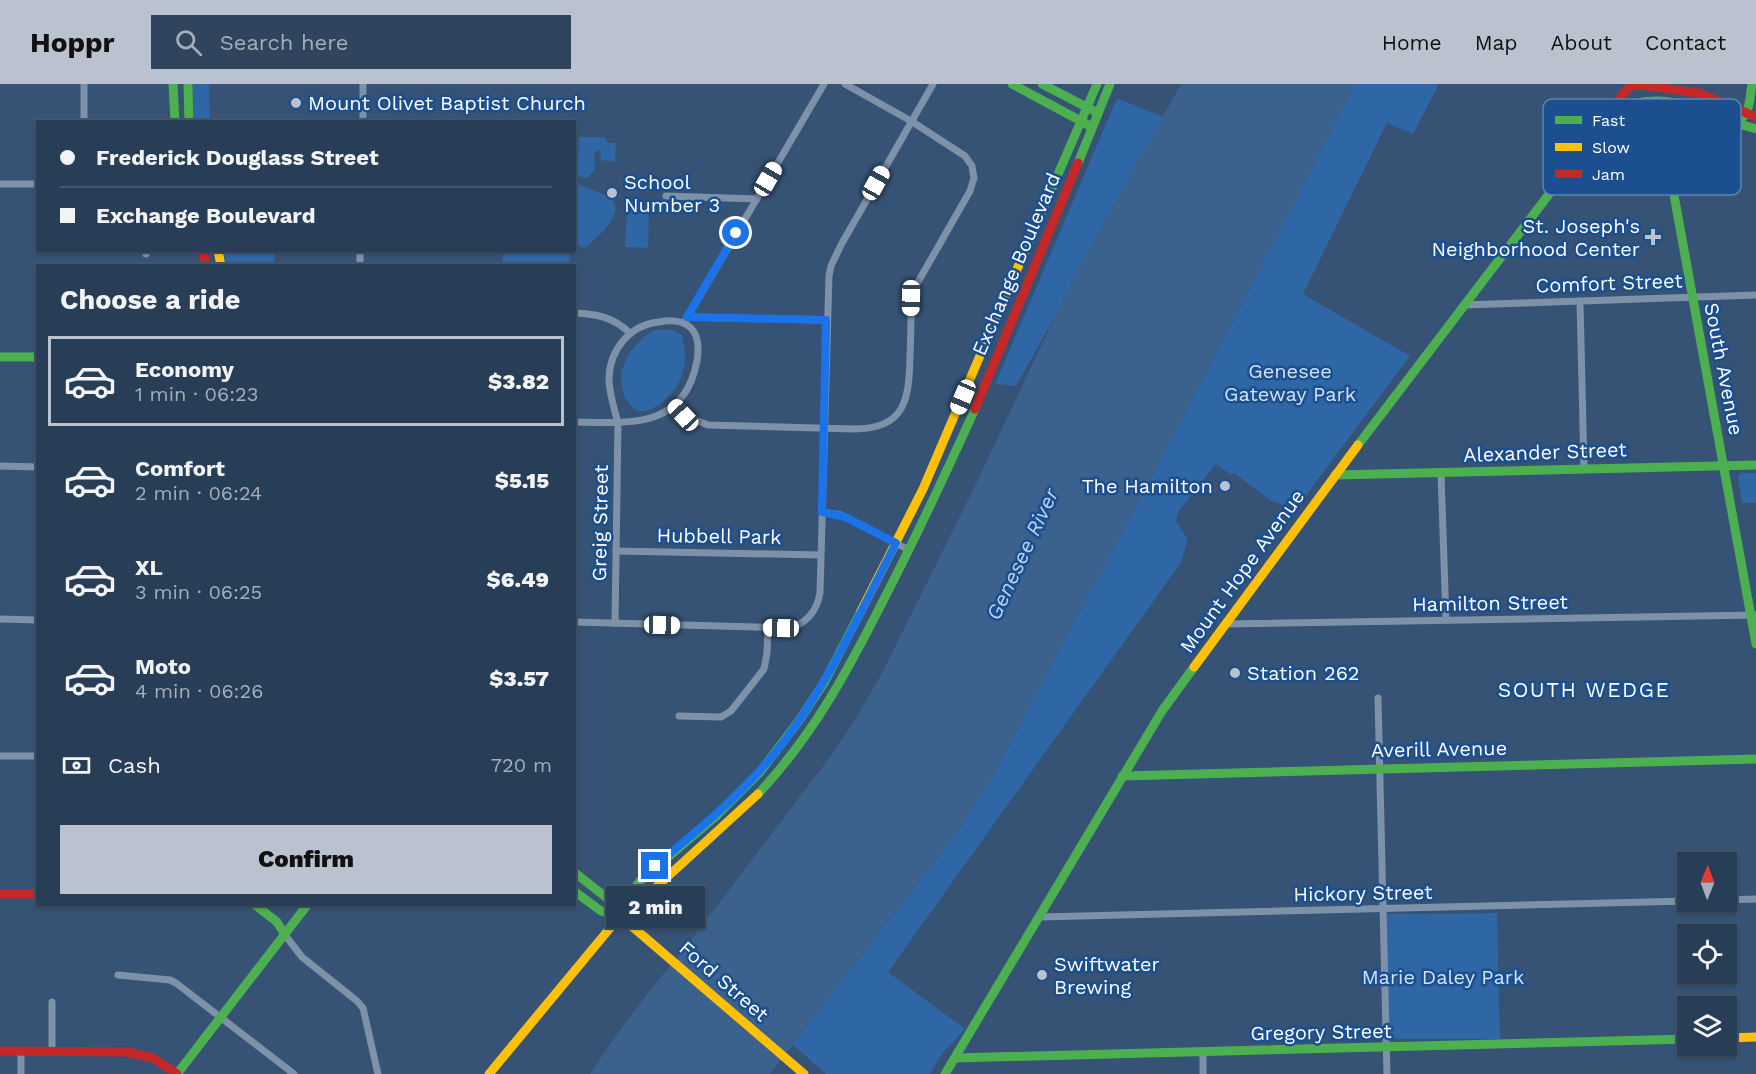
<!DOCTYPE html>
<meta charset="utf-8">
<style>
:root{--surface:#283e57;--page:#30455d;--text:#f1f3f6;--muted:#a5aeba;--line:#44576d;--accent:#b9c2ce}
body{margin:0;font-family:"Work Sans",sans-serif;background:var(--page);color:var(--text);height:100vh;display:flex;flex-direction:column;font-size:22px;white-space:nowrap}
*{box-sizing:border-box;margin:0}
p{font-size:20px;color:var(--muted)}
.icon{flex:none;width:33px;height:33px;fill:none;stroke:currentColor;stroke-width:2;stroke-linecap:round;stroke-linejoin:round}
.map{position:relative;flex:1;overflow:hidden}
.drawer{position:absolute;left:36px;top:180px;width:540px;height:642px;display:flex;flex-direction:column;background:var(--surface);border-radius:0px;box-shadow:0 2px 4px #0004,0 0 0 2px var(--line)}
.drawer>*{flex:none}
.hud{position:absolute;left:36px;top:36px;width:540px;height:132px;border-radius:0px;box-shadow:0 2px 4px #0004,0 0 0 2px var(--line);display:grid;align-content:center;height:132px;padding:0 24px;background:var(--surface)}
.needle{width:39px;rotate:1deg}
.fabs{position:absolute;left:1677px;top:768px;display:grid;gap:12px}
.fabs a{display:grid;place-items:center;width:60px;height:60px;border-radius:0px;background:var(--surface);box-shadow:0 2px 4px #0004,0 0 0 2px var(--line);font-size:30px}
.end{position:absolute;width:27px;height:27px;margin:-14px;border:8px solid #1a73e8;background:#fff;box-shadow:0 0 0 3px #fff}
.from{border-radius:50%}
.bubble{position:absolute;height:42px;border-radius:0px;background:var(--surface);box-shadow:0 2px 4px #0004,0 0 0 2px var(--line);font-size:20px;font-weight:800;line-height:42px;text-align:center}
.car{position:absolute;width:18px;height:36px;margin:-18px -9px;border-radius:8px;box-shadow:0 0 4px 2px #0007;background:linear-gradient(#fff 24%,#345 0 40%,#fff 0 76%,#345 0 86%,#fff 0)}
.hud b{display:flex;align-items:center;gap:21px;height:57px;font-size:22px}
.hud b+b{border-top:2px solid var(--line)}
.hud i{width:15px;height:15px;background:var(--text)}
ul{padding:0;list-style:none}
li{display:flex;align-items:center;gap:18px;height:90px;margin:0 12px 9px;padding:0 12px;border:3px solid transparent;border-radius:0px}
li div{flex:1}
li b{display:block;font-size:22px}
li em{font-style:normal;font-weight:800}
li.selected{border-color:var(--accent)}
li>.icon{width:54px;height:54px;stroke-width:1.5}
h2{padding:0 24px;font-size:27px;line-height:72px}
.pay{display:flex;align-items:center;gap:15px;height:66px;padding:0 24px;font-size:22px}
.pay p{margin-inline-start:auto}
.button{display:flex;gap:12px;margin-top:auto;padding:12px 24px}
.button a{flex:1;height:69px;border-radius:0px;background:var(--accent);color:#111;font-size:24px;font-weight:800;line-height:69px;text-align:center}
header{display:flex;align-items:center;gap:36px;box-sizing:border-box;height:84px;padding:0 30px;background:var(--accent);color:#111}
header strong{font-size:28px}
nav{display:flex;gap:33px;margin-inline-start:auto;font-size:21px}
.search{width:420px;height:54px;background:var(--page);display:flex;align-items:center;gap:15px;box-sizing:border-box;padding:0 21px;border-radius:0px;color:var(--muted);font-size:22px}
.map>svg:first-child{display:block}
.green{fill:#2f66a5}
.water{fill:#3b618d}
.lines{fill:none;stroke-linecap:round;stroke-linejoin:round}
.street{stroke:#7d92a8;stroke-width:7}
.fast{stroke:#4caf50;stroke-width:9}
.slow{stroke:#ffc107;stroke-width:9}
.jam{stroke:#c62828;stroke-width:9}
.route{stroke:#1a73e8;stroke-width:8}
.poi-dot{fill:#b9c2ce;stroke:#1b4f8f;stroke-width:2}
.labels{text-anchor:middle;dominant-baseline:central;stroke-width:5;stroke-linejoin:round;paint-order:stroke}
.poi-label{font-size:20px;fill:#fff;stroke:#1b4f8f;text-anchor:start}
.street-label{font-size:20px;fill:#fff;stroke:#1b4f8f}
.park-label{font-size:20px;fill:#cfe3fa;stroke:#1b4f8f}
.water-label{font-size:21px;font-style:italic;fill:#b5d3f5;stroke:#1b4f8f}
.neighbourhood-label{font-size:21px;letter-spacing:1.5px;fill:#fff;stroke:#1b4f8f}
.key{fill:#1b4f8f;stroke:#5f84b1;stroke-width:1.5}
.key-label{font-size:16px;fill:#fff}
</style>
<header>
<strong>Hoppr</strong>
<div class="search"><svg class="icon" aria-label="search" viewBox="0 0 24 24"><circle cx="10" cy="10" r="6"/><path d="M15 15l6 6"/></svg>Search here</div>
<nav><a>Home</a><a>Map</a><a>About</a><a>Contact</a></nav>
</header>
<div class="map">
<svg width="1756" height="990" viewBox="0 0 1756 990">
<rect width="100%" height="100%" fill="#365274"/>
<g class="green">
<polygon points="193,0 209,0 210,37 194,37"/>
<polygon points="1355,0 1439,0 1413,50 1387,39 1303,210 1410,272 1296,425 1271,417 1234,389 1231,391 1216,380 1178,428 1176,437 1188,456 1180,480 888,888 965,945 942,970 930,990 826,990 792,960 956,750 991,695 1196,309"/>
<polygon points="1117,14 1166,34 1016,302 995,300"/>
<polygon points="579,53 605,53 608,59 616,59 615,78 601,76 600,65 594,69 595,85 588,94 577,92"/>
<path d="M576,100C586,104 597,107 607,112C631,126 597,153 586,164L575,160Z"/>
<polygon points="627,121 649,122 648,164 625,163"/>
<polygon points="223,167 276,167 274,168 274,178 353,179 353,181 227,181"/>
<polygon points="503,167 570,167 570,181 502,181"/>
<path d="M653,246H674L682,251C689,279 685,300 662,318C657,322 649,328 641,327C634,327 631,322 627,317C611,289 630,262 653,246Z"/>
<polygon points="1741,389 1756,389 1756,419 1742,419 1738,392"/>
<polygon points="1497,829 1500,955 1390,955 1386,830"/>
</g>
<path class="water" d="M1181,0H1355L1196,309L991,695L956,750L770,990H590C618,946 651,904 684,865L833,669L857,632L881,591L972,408L1076,188Z"/>
<g class="lines">
<g class="street">
<polyline points="84,38 84,0"/>
<polyline points="363,38 363,0"/>
<polyline points="0,100 38,100"/>
<polyline points="666,112 757,115"/>
<polyline points="146,170 146,166"/>
<polyline points="360,182 360,166"/>
<polyline points="1580,217 1584,385"/>
<polyline points="1464,221 1756,211"/>
<path d="M574,229C597,230 613,233 630,249"/>
<polyline points="687,233 826,236"/>
<polyline points="684,239 824,0"/>
<path d="M675,322L683,331L708,341L854,345C906,345 909,315 910,272C911,253 911,234 911,215L914,205L970,107L974,94L972,82L965,72L911,37L845,0"/>
<path d="M574,338C631,339 684,345 697,277C699,265 699,251 690,243C681,236 669,236 659,238C630,241 610,265 609,294C609,309 614,324 618,339L615,539"/>
<polyline points="0,382 38,383"/>
<polyline points="1441,389 1446,536"/>
<polyline points="822,428 841,431 909,466"/>
<polyline points="616,467 820,471"/>
<polyline points="0,535 38,536"/>
<path d="M574,538L787,544C806,541 817,527 820,509L829,192L831,182L841,161L933,0"/>
<polyline points="1226,540 1756,531"/>
<polyline points="1378,614 1387,990"/>
<polyline points="679,632 721,633 731,627 764,585 767,569 768,544"/>
<polyline points="0,672 38,672"/>
<polyline points="1726,816 1756,815"/>
<polyline points="1040,833 1688,817"/>
<polyline points="285,851 302,873 357,917 363,924 378,990"/>
<polyline points="118,891 170,896 176,899 294,990"/>
<polyline points="52,968 52,918"/>
<polyline points="1203,969 1203,990"/>
<polyline points="21,990 21,967"/>
</g>
<g class="fast">
<polyline points="173,0 175,38"/>
<polyline points="188,0 189,38"/>
<polyline points="1012,0 1092,43"/>
<polyline points="1042,0 1098,29"/>
<polyline points="1657,18 1756,560"/>
<path d="M1613,28C1664,0 1707,32 1756,45"/>
<path d="M1732,38C1751,36 1749,16 1752,0"/>
<polyline points="1078,79 1110,0"/>
<polyline points="1024,169 1097,0"/>
<polyline points="0,273 38,273"/>
<polyline points="1358,361 1591,55"/>
<polyline points="1335,391 1756,381"/>
<polyline points="1122,692 1756,675"/>
<path d="M758,710C814,650 847,588 884,515C916,453 946,389 975,325"/>
<polyline points="574,788 607,814 620,832"/>
<polyline points="574,807 601,827 620,832"/>
<polyline points="254,820 277,838 285,851"/>
<polyline points="620,832 627,814 641,796 716,732 760,688 798,638 824,599 861,527"/>
<polyline points="955,974 1688,955"/>
<polyline points="177,990 308,820"/>
<polyline points="945,990 1162,627 1194,583"/>
</g>
<g class="slow">
<polyline points="218,166 221,182"/>
<polyline points="861,527 923,405 1024,169"/>
<polyline points="1194,583 1358,361"/>
<polyline points="620,832 642,816 758,710"/>
<polyline points="620,832 804,990"/>
<polyline points="1726,954 1756,953"/>
<polyline points="489,990 620,832"/>
</g>
<g class="jam">
<polyline points="1591,55 1625,7 1633,2 1641,1 1699,9 1756,33"/>
<polyline points="203,166 206,182"/>
<polyline points="975,325 1078,79"/>
<polyline points="0,810 38,810"/>
<polyline points="0,967 127,968 153,974 177,990"/>
</g>
</g>
<g class="lines">
<path class="route" d="M655,782C695,748 735,717 769,676C824,611 857,534 896,459L845,433L822,428L826,236L687,233L736,149"/>
</g>
<g class="poi-dot">
<circle cx="296" cy="19" r="6"/>
<circle cx="612" cy="109" r="6"/>
<path d="M1650 144h6v6h6v6h-6v6h-6v-6h-6v-6h6z"/>
<circle cx="1225" cy="402" r="6"/>
<circle cx="1235" cy="589" r="6"/>
<circle cx="1042" cy="891" r="6"/>
</g>
<g class="labels">
<g class="poi-label">
<text x="308" y="19">Mount Olivet Baptist Church</text>
<text x="624" y="98">School<tspan x="624" dy="23">Number 3</tspan></text>
<text x="1640" y="142" text-anchor="end">St. Joseph's<tspan x="1640" dy="23">Neighborhood Center</tspan></text>
<text x="1213" y="402" text-anchor="end">The Hamilton</text>
<text x="1247" y="589">Station 262</text>
<text x="1054" y="880">Swiftwater<tspan x="1054" dy="23">Brewing</tspan></text>
</g>
<g class="street-label">
<text transform="translate(1016 180) rotate(-67)">Exchange Boulevard</text>
<text transform="translate(1609 199) rotate(-2)">Comfort Street</text>
<text transform="translate(1724 285) rotate(79)">South Avenue</text>
<text transform="translate(1545 368) rotate(-2)">Alexander Street</text>
<text transform="translate(600 439) rotate(-89)">Greig Street</text>
<text transform="translate(719 452) rotate(1)">Hubbell Park</text>
<text transform="translate(1242 487) rotate(-54)">Mount Hope Avenue</text>
<text transform="translate(1490 519) rotate(-1)">Hamilton Street</text>
<text transform="translate(1439 665) rotate(-1)">Averill Avenue</text>
<text transform="translate(1363 809) rotate(-1)">Hickory Street</text>
<text transform="translate(724 897) rotate(41)">Ford Street</text>
<text transform="translate(1321 948) rotate(-1)">Gregory Street</text>
</g>
<g class="park-label">
<text x="1290" y="287">Genesee<tspan x="1290" dy="23">Gateway Park</tspan></text>
<text x="1443" y="893">Marie Daley Park</text>
</g>
<g class="water-label">
<text transform="translate(1022 470) rotate(-65)">Genesee River</text>
</g>
<g class="neighbourhood-label">
<text x="1584" y="605">SOUTH WEDGE</text>
</g>
</g>
<rect x="1543" y="15" width="198" height="96" rx="9" class="key"/>
<rect x="1555" y="32" width="27" height="8" fill="#4caf50"/>
<rect x="1555" y="59" width="27" height="8" fill="#ffc107"/>
<rect x="1555" y="86" width="27" height="8" fill="#c62828"/>
<g class="key-label">
<text x="1592" y="42">Fast</text>
<text x="1592" y="69">Slow</text>
<text x="1592" y="96">Jam</text>
</g>
</svg>
<div class="fabs">
<a><svg class="needle" viewBox="-14 -14 28 28"><path d="M0-13l5 13h-10z" fill="#e53935"/><path d="M0 13l5-13h-10z" fill="#a5aeba"/></svg></a>
<a><svg class="icon" aria-label="locate" viewBox="0 0 24 24"><circle cx="12" cy="12" r="6"/><path d="M12 2v4M12 18v4M2 12h4M18 12h4"/></svg></a>
<a><svg class="icon" aria-label="layers" viewBox="0 0 24 24"><path d="M12 4l9 5-9 5-9-5zM3 14l9 5 9-5"/></svg></a>
</div>
<i class="end from" style="left:736px;top:149px"></i>
<i class="end" style="left:655px;top:782px"></i>
<div class="bubble" style="left:606px;top:802px;width:99px">2 min</div>
<i class="car" style="left:768px;top:95px;rotate:30deg"></i>
<i class="car" style="left:876px;top:99px;rotate:29deg"></i>
<i class="car" style="left:911px;top:214px;rotate:181deg"></i>
<i class="car" style="left:963px;top:313px;rotate:203deg"></i>
<i class="car" style="left:683px;top:331px;rotate:317deg"></i>
<i class="car" style="left:662px;top:541px;rotate:91deg"></i>
<i class="car" style="left:781px;top:544px;rotate:271deg"></i>
<div class="hud">
<b><i class="from"></i>Frederick Douglass Street</b>
<b><i></i>Exchange Boulevard</b>
</div>
<section class="drawer">
<h2>Choose a ride</h2>
<ul>
<li class="selected"><svg class="icon" aria-label="car" viewBox="0 0 24 24"><path d="M5 17H2v-5l4-1 3-4h7l3 4 3 1v5h-3M9 17h6M6 11h13"/><circle cx="7" cy="17" r="2"/><circle cx="17" cy="17" r="2"/></svg><div><b>Economy</b><p>1 min · 06:23</p></div><em>$3.82</em></li>
<li><svg class="icon" aria-label="car" viewBox="0 0 24 24"><path d="M5 17H2v-5l4-1 3-4h7l3 4 3 1v5h-3M9 17h6M6 11h13"/><circle cx="7" cy="17" r="2"/><circle cx="17" cy="17" r="2"/></svg><div><b>Comfort</b><p>2 min · 06:24</p></div><em>$5.15</em></li>
<li><svg class="icon" aria-label="car" viewBox="0 0 24 24"><path d="M5 17H2v-5l4-1 3-4h7l3 4 3 1v5h-3M9 17h6M6 11h13"/><circle cx="7" cy="17" r="2"/><circle cx="17" cy="17" r="2"/></svg><div><b>XL</b><p>3 min · 06:25</p></div><em>$6.49</em></li>
<li><svg class="icon" aria-label="car" viewBox="0 0 24 24"><path d="M5 17H2v-5l4-1 3-4h7l3 4 3 1v5h-3M9 17h6M6 11h13"/><circle cx="7" cy="17" r="2"/><circle cx="17" cy="17" r="2"/></svg><div><b>Moto</b><p>4 min · 06:26</p></div><em>$3.57</em></li>
</ul>
<div class="pay"><svg class="icon" aria-label="cash" viewBox="0 0 24 24"><path d="M3 7h18v10H3z"/><circle cx="12" cy="12" r="2"/></svg>Cash<p>720 m</p></div>
<div class="button"><a>Confirm</a></div>
</section>
</div>
